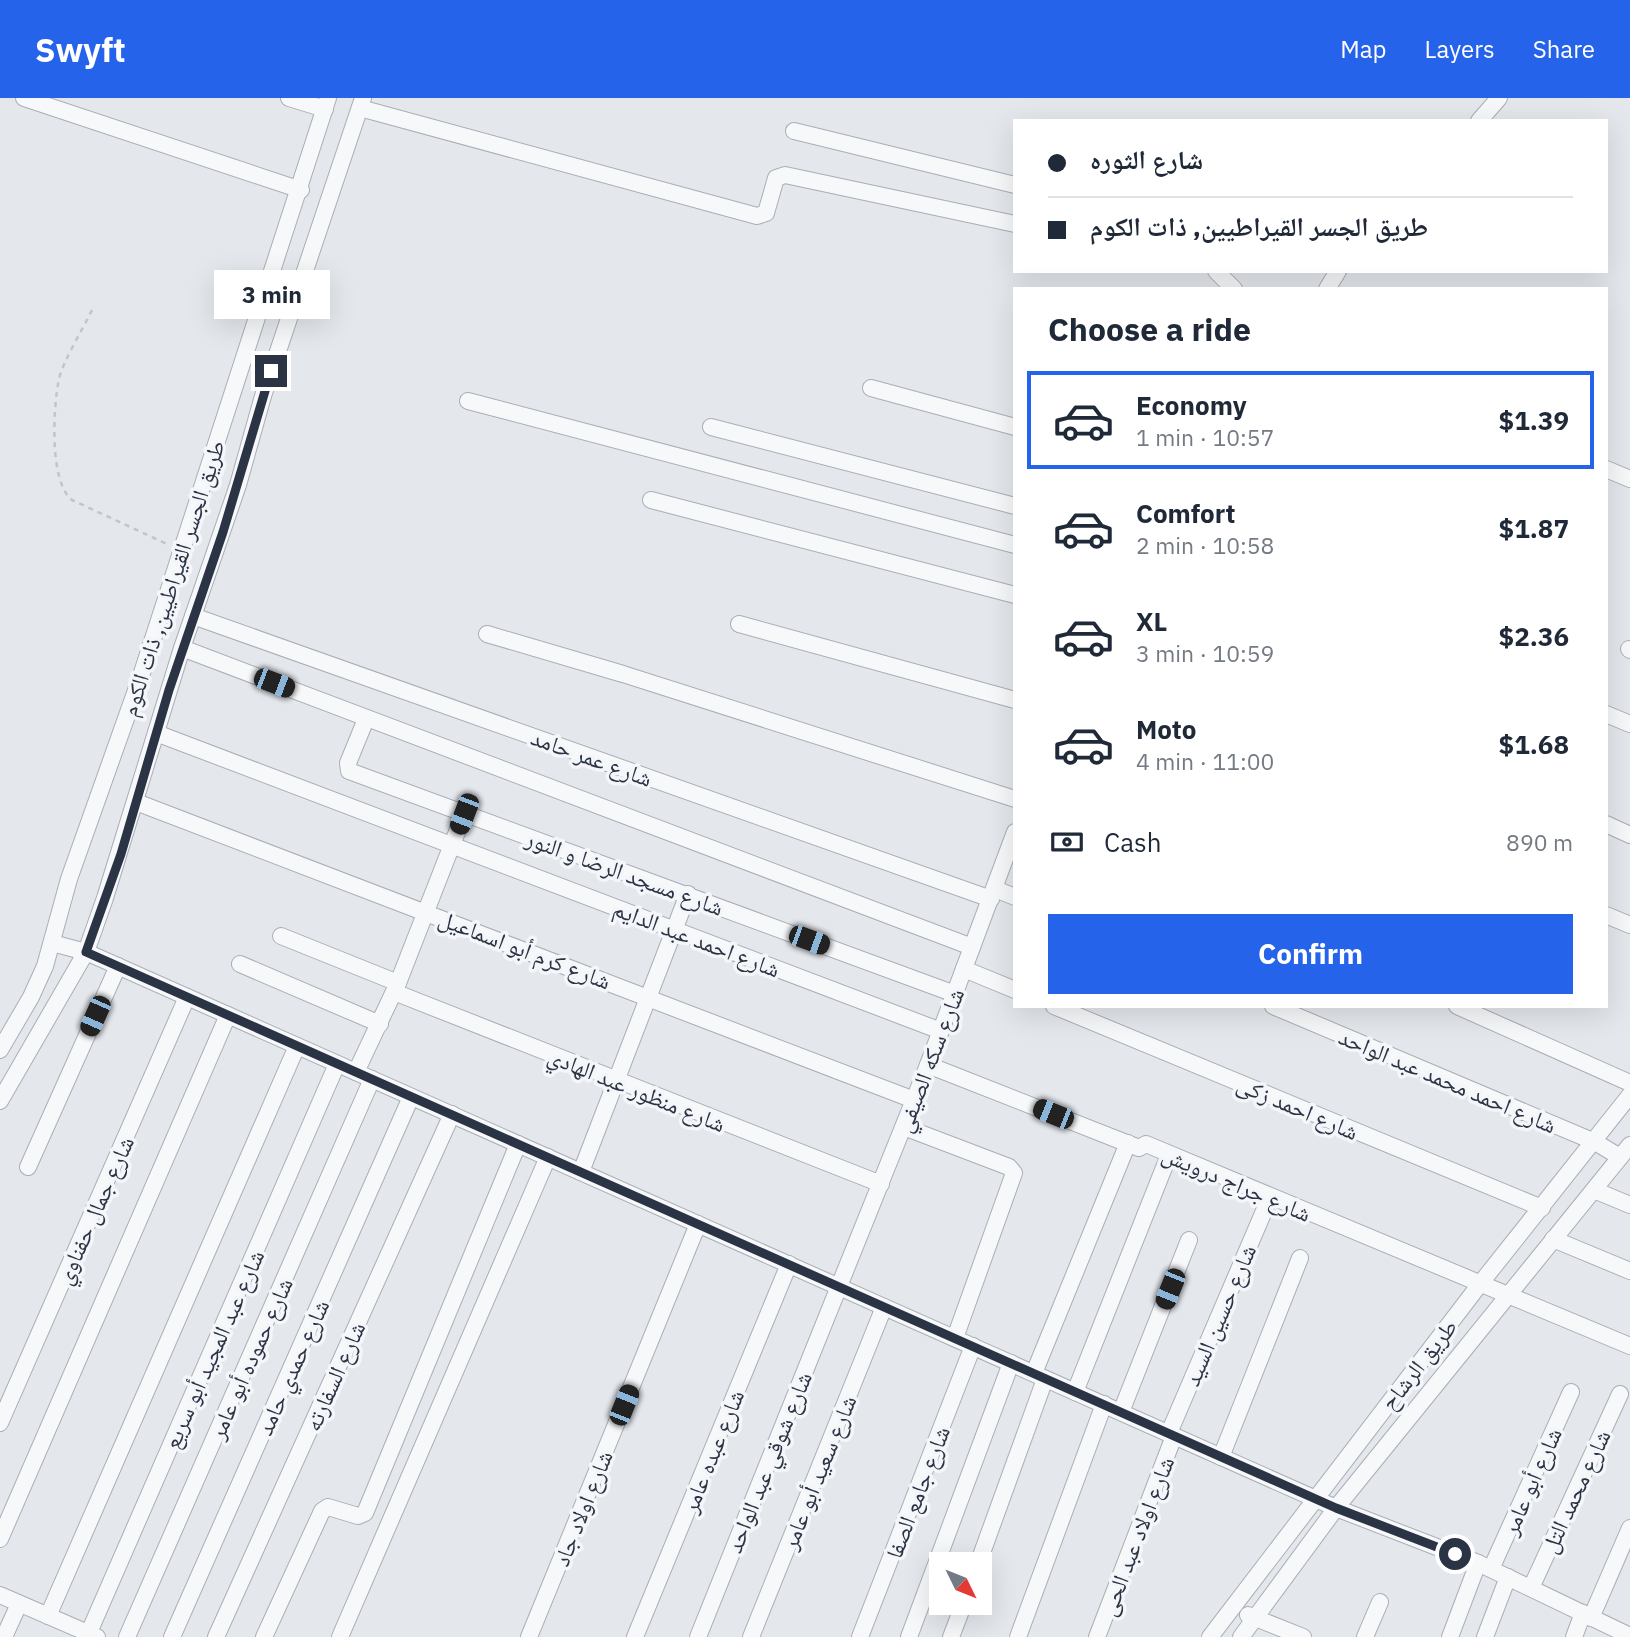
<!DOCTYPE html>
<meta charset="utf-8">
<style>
:root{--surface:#fff;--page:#f2f2f3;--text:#1f2937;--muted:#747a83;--line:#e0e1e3;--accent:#2563eb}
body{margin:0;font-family:"IBM Plex Sans","Noto Naskh Arabic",sans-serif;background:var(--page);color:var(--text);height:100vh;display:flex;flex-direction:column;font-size:26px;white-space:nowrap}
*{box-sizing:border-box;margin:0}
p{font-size:23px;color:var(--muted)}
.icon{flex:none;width:38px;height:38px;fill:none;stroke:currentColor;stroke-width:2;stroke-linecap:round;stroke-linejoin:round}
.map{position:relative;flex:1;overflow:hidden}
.drawer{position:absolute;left:1013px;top:189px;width:595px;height:721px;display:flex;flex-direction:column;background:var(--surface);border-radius:0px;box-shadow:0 7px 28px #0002}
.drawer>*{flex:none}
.guide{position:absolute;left:1013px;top:21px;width:595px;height:154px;border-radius:0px;box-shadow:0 7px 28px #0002;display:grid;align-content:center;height:154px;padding:0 35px;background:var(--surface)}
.needle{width:46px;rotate:133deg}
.tools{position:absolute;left:929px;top:1454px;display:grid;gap:14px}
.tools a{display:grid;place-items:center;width:63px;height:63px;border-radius:0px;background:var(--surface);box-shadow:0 7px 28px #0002;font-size:35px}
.end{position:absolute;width:32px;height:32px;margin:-16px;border:9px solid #2b3445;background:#fff;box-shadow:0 0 0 4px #fff}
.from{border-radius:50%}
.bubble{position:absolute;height:49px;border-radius:0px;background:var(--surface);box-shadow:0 7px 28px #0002;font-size:23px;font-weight:700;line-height:49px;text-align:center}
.car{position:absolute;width:21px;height:42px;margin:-21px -10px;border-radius:9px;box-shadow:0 0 5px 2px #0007;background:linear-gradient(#222 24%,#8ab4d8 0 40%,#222 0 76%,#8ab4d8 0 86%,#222 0)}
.guide b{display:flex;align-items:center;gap:24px;height:66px;font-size:26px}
.guide b+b{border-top:2px solid var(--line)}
.guide i{width:18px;height:18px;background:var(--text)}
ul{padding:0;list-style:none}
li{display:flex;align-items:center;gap:21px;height:98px;margin:0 14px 10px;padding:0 21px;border:4px solid transparent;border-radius:0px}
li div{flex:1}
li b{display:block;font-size:26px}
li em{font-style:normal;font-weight:700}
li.current{border-color:var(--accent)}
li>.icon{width:63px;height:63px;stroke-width:1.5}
h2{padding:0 35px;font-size:32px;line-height:84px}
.pay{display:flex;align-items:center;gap:18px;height:77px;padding:0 35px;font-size:26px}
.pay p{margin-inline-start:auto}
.button{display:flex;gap:14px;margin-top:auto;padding:14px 35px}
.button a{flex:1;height:80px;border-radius:0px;background:var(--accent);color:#fff;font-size:28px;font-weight:700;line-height:80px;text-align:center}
header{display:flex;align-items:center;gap:42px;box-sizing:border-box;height:98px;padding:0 35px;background:var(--accent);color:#fff}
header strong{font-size:33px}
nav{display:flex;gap:38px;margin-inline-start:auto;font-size:24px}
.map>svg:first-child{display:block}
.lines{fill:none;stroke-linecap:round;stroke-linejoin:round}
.minor-casing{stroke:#a9aeb7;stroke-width:18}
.path{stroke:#c2c5cb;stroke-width:2.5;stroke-dasharray:5 5;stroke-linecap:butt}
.minor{stroke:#f7f8fa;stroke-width:16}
.route{stroke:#2b3445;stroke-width:9}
.labels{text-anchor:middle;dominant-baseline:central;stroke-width:7;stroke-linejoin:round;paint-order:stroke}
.street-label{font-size:23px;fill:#2b3445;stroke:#f4f6f9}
</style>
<header>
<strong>Swyft</strong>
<nav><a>Map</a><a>Layers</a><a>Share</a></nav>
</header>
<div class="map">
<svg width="1630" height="1539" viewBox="0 0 1630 1539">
<rect width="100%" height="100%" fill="#e4e7ec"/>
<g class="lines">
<g class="minor-casing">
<g id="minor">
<polyline points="24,0 301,92"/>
<polyline points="289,0 325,11"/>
<polyline points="360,10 757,118 766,115 776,80 785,77 1015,126"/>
<polyline points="1479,23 1499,0"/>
<polyline points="794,33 1015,87"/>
<polyline points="1216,173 1234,191"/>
<polyline points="1327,191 1338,173"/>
<polyline points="871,290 1015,329"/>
<polyline points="468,303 1015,447"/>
<polyline points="711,329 1015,408"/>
<polyline points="1606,371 1630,381"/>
<polyline points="651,402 1015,497"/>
<polyline points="193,518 991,801"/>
<polyline points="739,526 1015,602"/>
<polyline points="487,536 623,576 1015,701"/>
<polyline points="182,550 972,849"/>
<polyline points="1629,551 1630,552"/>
<polyline points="1606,616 1630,626"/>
<polyline points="366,621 348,665 349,673 955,896"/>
<polyline points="156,635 941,933"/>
<polyline points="136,704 914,1002"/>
<polyline points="1606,726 1630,737"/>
<polyline points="995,791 1015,799"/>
<polyline points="1606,817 1630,827"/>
<polyline points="281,838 398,885"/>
<polyline points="52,845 86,854 1336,1410 1478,1465 1630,1538"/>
<polyline points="240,866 380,926"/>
<polyline points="964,871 1015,892"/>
<polyline points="394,894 881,1086"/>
<polyline points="1054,908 1542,1110"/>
<polyline points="1273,908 1595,1044 1620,1059"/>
<polyline points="1457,908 1630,985"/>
<polyline points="0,952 31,899 45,868 69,781 140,581 328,0"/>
<polyline points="928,967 1139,1050 1146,1046 1630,1248"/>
<polyline points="356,974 398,885 464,716"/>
<polyline points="0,1003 86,854 105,800 182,550 238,387 263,298 363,0"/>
<polyline points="904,1029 1009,1069 1014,1075 955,1240"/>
<polyline points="28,1069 118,868"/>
<polyline points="581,1074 688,796"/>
<polyline points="1594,1092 1630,1107"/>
<polyline points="1553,1141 1630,1173"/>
<polyline points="1034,1275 1128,1045"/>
<polyline points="1075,1294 1169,1057"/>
<polyline points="1121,1314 1189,1142"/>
<polyline points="0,1325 187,899"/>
<polyline points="1169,1335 1270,1099"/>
<polyline points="1221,1359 1300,1160"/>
<polyline points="0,1441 228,917"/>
<polyline points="978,1466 1045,1281"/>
<polyline points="1491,1471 1571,1294"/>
<polyline points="1531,1490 1620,1296"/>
<polyline points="0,1497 97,1539"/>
<polyline points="1248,1517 1303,1539"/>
<polyline points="48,1518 297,948"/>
<polyline points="1591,1520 1630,1430"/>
<polyline points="4,1539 19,1506"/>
<polyline points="87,1539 337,966"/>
<polyline points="127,1539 372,981"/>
<polyline points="172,1539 411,999"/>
<polyline points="216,1539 452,1016"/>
<polyline points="264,1539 322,1413 328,1409 358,1418 365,1415 518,1046"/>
<polyline points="340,1539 548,1059"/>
<polyline points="529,1539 698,1126"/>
<polyline points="635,1539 789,1166"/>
<polyline points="698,1539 928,967 1015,734"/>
<polyline points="751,1539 884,1209"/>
<polyline points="860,1539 973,1248"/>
<polyline points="909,1539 1011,1265"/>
<polyline points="951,1539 964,1505"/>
<polyline points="1018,1539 1104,1306"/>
<polyline points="1097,1539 1174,1338"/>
<polyline points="1210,1539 1480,1186 1630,997"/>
<polyline points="1241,1539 1336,1410 1630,1047"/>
<polyline points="1365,1539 1380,1504"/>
<polyline points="1450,1539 1478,1465"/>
<polyline points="1485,1539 1508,1479"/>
<polyline points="1574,1539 1583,1515"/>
</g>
</g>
<path class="path" d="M92,212C83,231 63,263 59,281C53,309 49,384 72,402L167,446"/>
<use href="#minor" class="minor"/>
</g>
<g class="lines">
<polyline class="route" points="271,273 223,434 169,592 121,756 86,854 1336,1410 1455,1456"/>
</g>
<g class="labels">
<g class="street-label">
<text transform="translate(172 480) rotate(-72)">طريق الجسر القيراطيين, ذات الكوم</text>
<text transform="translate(592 659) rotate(20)">شارع عمر حامد</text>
<text transform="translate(625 774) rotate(20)">شارع مسجد الرضا و النور</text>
<text transform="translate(697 840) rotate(21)">شارع احمد عبد الدايم</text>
<text transform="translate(525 851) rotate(21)">شارع كرم أبو اسماعيل</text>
<text transform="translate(929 962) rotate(-69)">شارع سكه الصيفي</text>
<text transform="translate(1448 982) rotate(23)">شارع احمد محمد عبد الواحد</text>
<text transform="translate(637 991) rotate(22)">شارع منظور عبد الهادي</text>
<text transform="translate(1298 1009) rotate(23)">شارع احمد زكى</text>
<text transform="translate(1237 1085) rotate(23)">شارع جراج درويش</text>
<text transform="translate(94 1112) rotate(-66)">شارع جمال حفناوي</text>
<text transform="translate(1219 1217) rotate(-67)">شارع حسين السيد</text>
<text transform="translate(213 1251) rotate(-66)">شارع عبد المجيد أبو سريع</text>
<text transform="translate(250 1260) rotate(-66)">شارع حموده أبو عامر</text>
<text transform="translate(1418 1266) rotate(-52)">طريق الرشاح</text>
<text transform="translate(292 1269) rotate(-66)">شارع حمدي حامد</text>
<text transform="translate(334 1278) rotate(-66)">شارع السفارته</text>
<text transform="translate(712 1353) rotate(-68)">شارع عبده عامر</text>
<text transform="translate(768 1364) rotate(-68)">شارع شوقي عبد الواحد</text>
<text transform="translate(818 1374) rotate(-68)">شارع سعيد أبو عامر</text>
<text transform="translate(1531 1383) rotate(-66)">شارع أبو عامر</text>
<text transform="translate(1575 1393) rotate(-65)">شارع محمد التل</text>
<text transform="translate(917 1394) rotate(-69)">شارع جامع الصفا</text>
<text transform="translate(582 1410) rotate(-68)">شارع اولاد جاد</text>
<text transform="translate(1136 1438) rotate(-69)">شارع اولاد عبد الحى</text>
</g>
</g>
</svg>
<div class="tools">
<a><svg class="needle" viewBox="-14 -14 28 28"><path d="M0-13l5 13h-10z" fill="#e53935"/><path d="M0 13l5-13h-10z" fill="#747a83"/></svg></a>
</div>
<i class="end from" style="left:1455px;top:1456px"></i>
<i class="end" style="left:271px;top:273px"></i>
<div class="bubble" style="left:214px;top:172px;width:116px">3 min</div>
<i class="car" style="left:274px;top:585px;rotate:111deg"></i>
<i class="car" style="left:464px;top:716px;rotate:201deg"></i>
<i class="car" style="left:809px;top:842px;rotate:110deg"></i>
<i class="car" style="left:95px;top:918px;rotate:204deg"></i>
<i class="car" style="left:1053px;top:1016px;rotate:292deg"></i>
<i class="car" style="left:1170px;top:1191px;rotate:202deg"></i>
<i class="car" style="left:624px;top:1307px;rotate:22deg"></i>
<div class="guide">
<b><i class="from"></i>شارع الثوره</b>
<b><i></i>طريق الجسر القيراطيين, ذات الكوم</b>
</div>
<section class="drawer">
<h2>Choose a ride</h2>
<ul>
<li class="current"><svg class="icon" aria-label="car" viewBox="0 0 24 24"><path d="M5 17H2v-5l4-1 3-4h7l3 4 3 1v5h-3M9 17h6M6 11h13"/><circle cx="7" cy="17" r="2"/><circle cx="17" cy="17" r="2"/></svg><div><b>Economy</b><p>1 min · 10:57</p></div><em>$1.39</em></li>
<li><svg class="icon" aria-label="car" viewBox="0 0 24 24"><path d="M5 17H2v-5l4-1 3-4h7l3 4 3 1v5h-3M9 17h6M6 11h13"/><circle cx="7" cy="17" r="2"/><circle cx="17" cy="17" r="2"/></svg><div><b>Comfort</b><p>2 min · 10:58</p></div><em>$1.87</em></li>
<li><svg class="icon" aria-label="car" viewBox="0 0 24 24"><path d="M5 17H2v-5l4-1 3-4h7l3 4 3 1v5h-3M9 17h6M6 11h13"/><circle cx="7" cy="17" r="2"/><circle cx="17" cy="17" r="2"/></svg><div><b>XL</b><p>3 min · 10:59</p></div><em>$2.36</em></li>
<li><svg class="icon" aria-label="car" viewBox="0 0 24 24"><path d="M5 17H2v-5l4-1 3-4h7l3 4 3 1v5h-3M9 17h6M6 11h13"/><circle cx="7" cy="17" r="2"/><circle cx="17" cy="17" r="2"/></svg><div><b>Moto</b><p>4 min · 11:00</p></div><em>$1.68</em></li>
</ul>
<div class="pay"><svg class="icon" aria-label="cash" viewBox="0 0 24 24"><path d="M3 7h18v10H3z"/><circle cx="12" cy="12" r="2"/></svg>Cash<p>890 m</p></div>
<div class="button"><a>Confirm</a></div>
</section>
</div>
